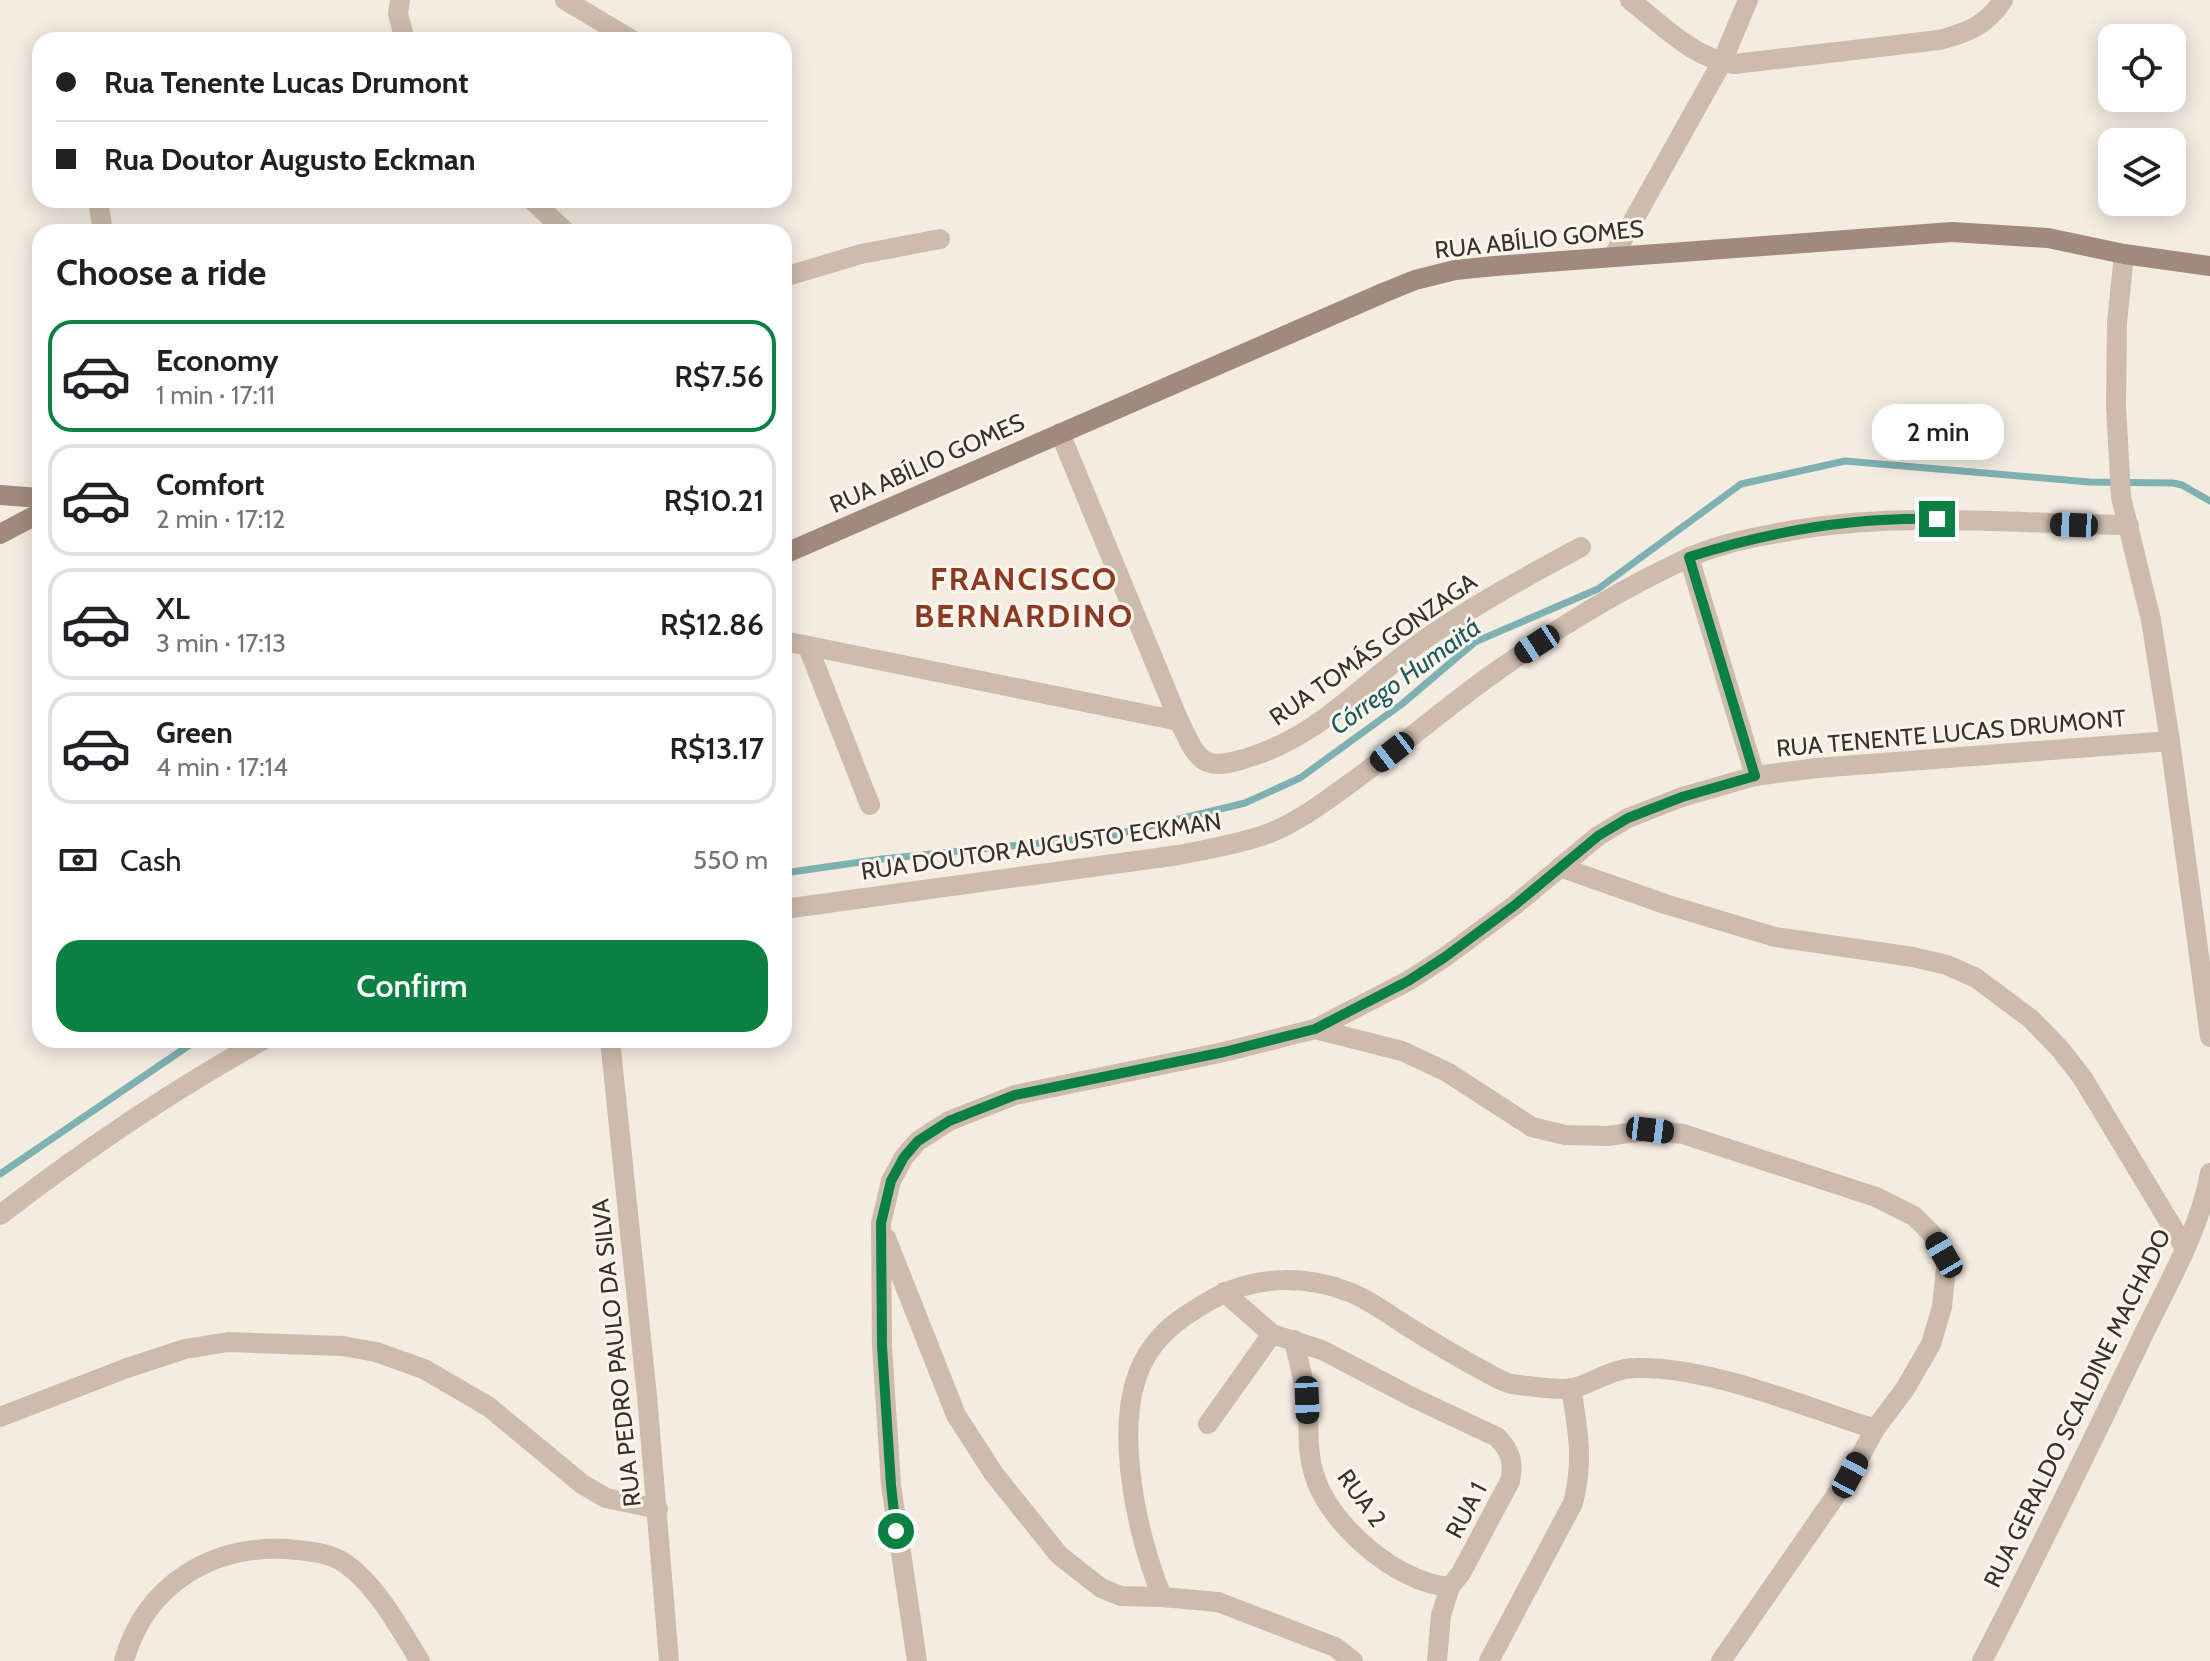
<!DOCTYPE html>
<meta charset="utf-8">
<style>
:root{--surface:#fff;--page:#f6f6f6;--text:#202124;--muted:#757577;--line:#e0e0e0;--accent:#0b8043}
body{margin:0;font-family:Cabin,sans-serif;background:var(--page);color:var(--text);height:100vh;display:flex;flex-direction:column;font-size:30px;white-space:nowrap}
*{box-sizing:border-box;margin:0}
p{font-size:26px;color:var(--muted)}
.icon{flex:none;width:44px;height:44px;fill:none;stroke:currentColor;stroke-width:2;stroke-linecap:round;stroke-linejoin:round}
.map{position:relative;flex:1;overflow:hidden}
.sheet{position:absolute;left:32px;top:224px;width:760px;height:824px;display:flex;flex-direction:column;background:var(--surface);border-radius:24px;box-shadow:0 4px 20px #0003}
.sheet>*{flex:none}
.top-card{position:absolute;left:32px;top:32px;width:760px;height:176px;border-radius:24px;box-shadow:0 4px 20px #0003;display:grid;align-content:center;height:176px;padding:0 24px;background:var(--surface)}
.controls{position:absolute;left:2098px;top:24px;display:grid;gap:16px}
.controls a{display:grid;place-items:center;width:88px;height:88px;border-radius:16px;background:var(--surface);box-shadow:0 4px 20px #0003;font-size:40px}
.end{position:absolute;width:36px;height:36px;margin:-18px;border:10px solid #0b8043;background:#fff;box-shadow:0 0 0 4px #fff}
.from{border-radius:50%}
.bubble{position:absolute;height:56px;border-radius:24px;background:var(--surface);box-shadow:0 4px 20px #0003;font-size:26px;font-weight:600;line-height:56px;text-align:center}
.car{position:absolute;width:24px;height:48px;margin:-24px -12px;border-radius:10px;box-shadow:0 0 6px 2px #0007;background:linear-gradient(#222 24%,#8ab4d8 0 40%,#222 0 76%,#8ab4d8 0 86%,#222 0)}
.top-card b{display:flex;align-items:center;gap:28px;height:76px;font-size:30px}
.top-card b+b{border-top:2px solid var(--line)}
.top-card i{width:20px;height:20px;background:var(--text)}
ul{padding:0;list-style:none}
li{display:flex;align-items:center;gap:24px;height:112px;margin:0 16px 12px;padding:0 8px;border:4px solid var(--line);border-radius:24px}
li div{flex:1}
li b{display:block;font-size:30px}
li em{font-style:normal;font-weight:600}
li.current{border-color:var(--accent)}
li>.icon{width:72px;height:72px;stroke-width:1.5}
h2{padding:0 24px;font-size:36px;line-height:96px}
.pay{display:flex;align-items:center;gap:20px;height:88px;padding:0 24px;font-size:30px}
.pay p{margin-inline-start:auto}
.action{display:flex;gap:16px;margin-top:auto;padding:16px 24px}
.action a{flex:1;height:92px;border-radius:24px;background:var(--accent);color:#fff;font-size:32px;font-weight:600;line-height:92px;text-align:center}
.map>svg:first-child{display:block}
.lines{fill:none;stroke-linecap:round;stroke-linejoin:round}
.stream{stroke:#7fb0b2;stroke-width:7}
.street{stroke:#cdbbac;stroke-width:20}
.secondary{stroke:#a18a7d;stroke-width:20}
.route{stroke:#0b8043;stroke-width:10}
.labels{text-anchor:middle;dominant-baseline:central;stroke-width:6;stroke-linejoin:round;paint-order:stroke}
.street-label{font-size:24px;fill:#3b302b;stroke:#fbf5ee}
.water-label{font-size:26px;font-style:italic;fill:#1f5a5e;stroke:#fbf5ee}
.district-label{font-size:32px;font-weight:bold;letter-spacing:2px;fill:#8c3b22;stroke:#fbf5ee}
</style>
<div class="map">
<svg width="2210" height="1661" viewBox="0 0 2210 1661">
<rect width="100%" height="100%" fill="#f4ebe1"/>
<g class="lines">
<g class="stream">
<polyline points="784,873 882,859 1109,836 1245,803 1300,778 1402,704 1475,642 1598,589 1741,484 1845,461 2089,482 2173,483 2182,485 2210,501"/>
<polyline points="0,1174 197,1040"/>
</g>
<g class="street">
<polyline points="400,0 398,14 405,40"/>
<polyline points="565,0 632,40"/>
<path d="M1630,0C1661,24 1694,59 1734,64L1939,40C1967,33 1987,25 2003,0"/>
<polyline points="98,200 103,232"/>
<polyline points="532,200 566,232"/>
<polyline points="2124,254 2117,323 2116,406 2121,497 2151,620 2170,741 2210,1037"/>
<polyline points="1614,255 1722,62 1748,0"/>
<polyline points="784,277 861,254 940,239"/>
<path d="M1060,433L1179,721C1187,735 1194,760 1211,763C1223,766 1237,761 1247,758C1323,735 1366,679 1428,637C1478,603 1529,575 1581,547"/>
<polyline points="1689,557 1755,776"/>
<polyline points="784,641 1179,721"/>
<polyline points="808,647 870,805"/>
<polyline points="1560,867 1665,904 1775,937 1913,957 1947,965 1976,978 2031,1019 2060,1049 2082,1077 2185,1248"/>
<path d="M784,909L1179,855C1209,849 1239,844 1267,834C1295,824 1321,804 1345,787C1396,751 1443,709 1494,673C1554,630 1619,590 1686,559C1713,546 1744,539 1773,534C1892,510 2009,524 2129,525"/>
<polyline points="1315,1029 1402,1051 1447,1072 1532,1127 1565,1135 1608,1136 1650,1130 1683,1134 1876,1197 1914,1216 1932,1234 1944,1255 1946,1267 1942,1307 1931,1344 1905,1389 1875,1429 1850,1475 1721,1661"/>
<polyline points="610,1040 647,1396 669,1661"/>
<path d="M0,1215C83,1151 171,1091 263,1040"/>
<polyline points="886,1238 956,1415 994,1474 1059,1555 1101,1588 1121,1596 1162,1597 1218,1602 1335,1647 1353,1661"/>
<path d="M1224,1292L1272,1334L1322,1350L1414,1398L1497,1437C1511,1451 1514,1463 1510,1481L1461,1573L1450,1587L1441,1615L1437,1661"/>
<path d="M1294,1340C1298,1360 1304,1380 1307,1401C1310,1426 1306,1449 1314,1474C1328,1524 1398,1584 1450,1587"/>
<polyline points="0,1417 127,1368 185,1349 228,1342 343,1346 376,1352 424,1369 489,1407 582,1484 606,1498 658,1509"/>
<polyline points="1208,1424 1272,1334"/>
<path d="M1162,1597C1136,1531 1106,1407 1153,1346C1169,1325 1187,1314 1209,1301C1252,1276 1303,1274 1349,1292C1370,1300 1388,1314 1407,1326C1431,1341 1454,1355 1480,1369C1490,1374 1501,1382 1512,1384C1527,1386 1559,1391 1573,1388C1594,1383 1612,1368 1636,1368C1709,1366 1805,1407 1875,1429"/>
<path d="M124,1661C145,1585 211,1545 287,1549C307,1551 329,1552 346,1564C378,1587 399,1628 420,1661"/>
<polyline points="917,1661 891,1485 882,1346 881,1223 891,1181 904,1157 918,1141 949,1121 1015,1095 1224,1052 1315,1029 1408,981 1445,957 1515,905 1598,836 1628,818 1682,797 1755,776 1817,768 2170,741"/>
<path d="M1489,1661L1573,1503C1584,1461 1578,1430 1571,1388"/>
<path d="M1982,1661C2036,1558 2086,1453 2137,1348C2163,1292 2199,1234 2210,1173"/>
</g>
<g class="secondary">
<polyline points="0,495 40,498"/>
<polyline points="0,534 40,513"/>
<polyline points="784,554 1383,293 1415,280 1455,270 1495,266 1952,232 2048,238 2124,254 2210,266"/>
</g>
</g>
<g class="lines">
<path class="route" d="M896,1531L891,1485L882,1346L881,1223L891,1181L904,1157L918,1141L949,1121L1015,1095L1224,1052L1315,1029L1408,981L1445,957L1515,905L1598,836L1628,818L1682,797L1755,776L1689,557C1771,531 1851,517 1937,519"/>
</g>
<g class="labels">
<g class="street-label">
<text transform="translate(1539 239) rotate(-6)">RUA ABÍLIO GOMES</text>
<text transform="translate(927 463) rotate(-24)">RUA ABÍLIO GOMES</text>
<text transform="translate(1373 649) rotate(-35)">RUA TOMÁS GONZAGA</text>
<text transform="translate(1951 733) rotate(-5)">RUA TENENTE LUCAS DRUMONT</text>
<text transform="translate(1041 846) rotate(-8)">RUA DOUTOR AUGUSTO ECKMAN</text>
<text transform="translate(616 1353) rotate(-96)">RUA PEDRO PAULO DA SILVA</text>
<text transform="translate(2077 1408) rotate(-64)">RUA GERALDO SCALDINE MACHADO</text>
<text transform="translate(1362 1498) rotate(54)">RUA 2</text>
<text transform="translate(1466 1510) rotate(-62)">RUA 1</text>
</g>
<g class="water-label">
<text transform="translate(1405 676) rotate(-36)">Córrego Humaitá</text>
</g>
<g class="district-label">
<text x="1024" y="578">FRANCISCO<tspan x="1024" dy="37">BERNARDINO</tspan></text>
</g>
</g>
</svg>
<div class="controls">
<a><svg class="icon" aria-label="locate" viewBox="0 0 24 24"><circle cx="12" cy="12" r="6"/><path d="M12 2v4M12 18v4M2 12h4M18 12h4"/></svg></a>
<a><svg class="icon" aria-label="layers" viewBox="0 0 24 24"><path d="M12 4l9 5-9 5-9-5zM3 14l9 5 9-5"/></svg></a>
</div>
<i class="end from" style="left:896px;top:1531px"></i>
<i class="end" style="left:1937px;top:519px"></i>
<div class="bubble" style="left:1872px;top:404px;width:132px">2 min</div>
<i class="car" style="left:2074px;top:525px;rotate:272deg"></i>
<i class="car" style="left:1537px;top:644px;rotate:237deg"></i>
<i class="car" style="left:1392px;top:752px;rotate:232deg"></i>
<i class="car" style="left:1650px;top:1130px;rotate:97deg"></i>
<i class="car" style="left:1944px;top:1255px;rotate:330deg"></i>
<i class="car" style="left:1307px;top:1400px;rotate:178deg"></i>
<i class="car" style="left:1850px;top:1475px;rotate:28deg"></i>
<div class="top-card">
<b><i class="from"></i>Rua Tenente Lucas Drumont</b>
<b><i></i>Rua Doutor Augusto Eckman</b>
</div>
<section class="sheet">
<h2>Choose a ride</h2>
<ul>
<li class="current"><svg class="icon" aria-label="car" viewBox="0 0 24 24"><path d="M5 17H2v-5l4-1 3-4h7l3 4 3 1v5h-3M9 17h6M6 11h13"/><circle cx="7" cy="17" r="2"/><circle cx="17" cy="17" r="2"/></svg><div><b>Economy</b><p>1 min · 17:11</p></div><em>R$7.56</em></li>
<li><svg class="icon" aria-label="car" viewBox="0 0 24 24"><path d="M5 17H2v-5l4-1 3-4h7l3 4 3 1v5h-3M9 17h6M6 11h13"/><circle cx="7" cy="17" r="2"/><circle cx="17" cy="17" r="2"/></svg><div><b>Comfort</b><p>2 min · 17:12</p></div><em>R$10.21</em></li>
<li><svg class="icon" aria-label="car" viewBox="0 0 24 24"><path d="M5 17H2v-5l4-1 3-4h7l3 4 3 1v5h-3M9 17h6M6 11h13"/><circle cx="7" cy="17" r="2"/><circle cx="17" cy="17" r="2"/></svg><div><b>XL</b><p>3 min · 17:13</p></div><em>R$12.86</em></li>
<li><svg class="icon" aria-label="car" viewBox="0 0 24 24"><path d="M5 17H2v-5l4-1 3-4h7l3 4 3 1v5h-3M9 17h6M6 11h13"/><circle cx="7" cy="17" r="2"/><circle cx="17" cy="17" r="2"/></svg><div><b>Green</b><p>4 min · 17:14</p></div><em>R$13.17</em></li>
</ul>
<div class="pay"><svg class="icon" aria-label="cash" viewBox="0 0 24 24"><path d="M3 7h18v10H3z"/><circle cx="12" cy="12" r="2"/></svg>Cash<p>550 m</p></div>
<div class="action"><a>Confirm</a></div>
</section>
</div>
